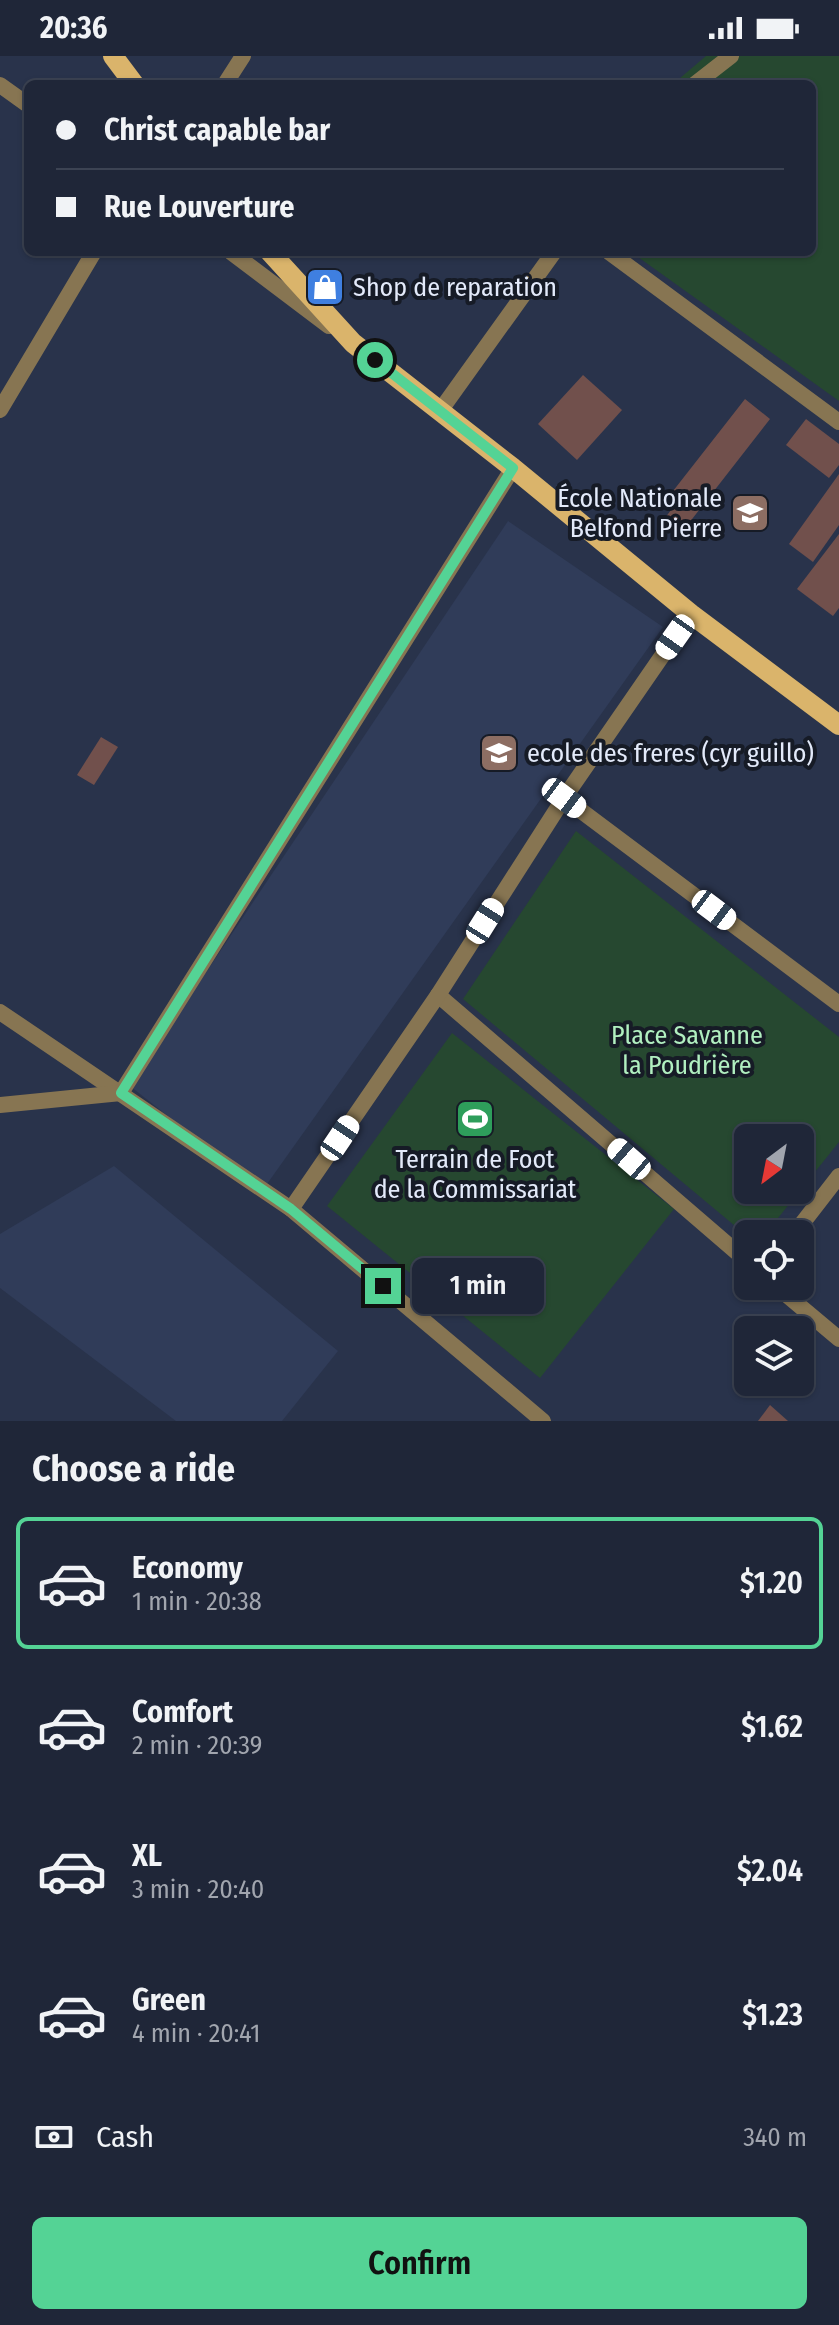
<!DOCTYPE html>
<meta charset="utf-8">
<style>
:root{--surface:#1f2638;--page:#272e40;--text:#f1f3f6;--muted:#a1a5ae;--line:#3c4353;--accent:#54d395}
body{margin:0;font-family:"Fira Sans Condensed",sans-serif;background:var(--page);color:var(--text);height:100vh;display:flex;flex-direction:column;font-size:30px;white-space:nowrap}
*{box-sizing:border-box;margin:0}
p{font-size:26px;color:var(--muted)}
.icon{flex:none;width:44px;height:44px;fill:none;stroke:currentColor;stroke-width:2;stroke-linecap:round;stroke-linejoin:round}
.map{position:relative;height:1365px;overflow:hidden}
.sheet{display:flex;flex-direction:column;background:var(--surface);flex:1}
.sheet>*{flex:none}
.banner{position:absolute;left:24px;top:24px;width:792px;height:176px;border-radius:12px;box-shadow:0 2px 6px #0004,0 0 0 2px var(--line);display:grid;align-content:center;height:176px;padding:0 32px;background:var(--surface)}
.needle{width:52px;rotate:212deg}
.buttons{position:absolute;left:734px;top:1068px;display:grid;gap:16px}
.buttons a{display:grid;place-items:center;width:80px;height:80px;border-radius:12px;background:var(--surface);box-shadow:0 2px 6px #0004,0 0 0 2px var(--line);font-size:40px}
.end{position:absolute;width:36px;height:36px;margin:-18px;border:10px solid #54d395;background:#111;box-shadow:0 0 0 4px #111}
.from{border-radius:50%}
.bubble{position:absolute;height:56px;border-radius:12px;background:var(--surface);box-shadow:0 2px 6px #0004,0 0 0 2px var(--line);font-size:26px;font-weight:600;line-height:56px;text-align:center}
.car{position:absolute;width:24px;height:48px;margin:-24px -12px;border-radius:10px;box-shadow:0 0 6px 2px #0007;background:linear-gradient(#fff 24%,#345 0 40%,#fff 0 76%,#345 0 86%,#fff 0)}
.banner b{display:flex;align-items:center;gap:28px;height:76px;font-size:30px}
.banner b+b{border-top:2px solid var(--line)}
.banner i{width:20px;height:20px;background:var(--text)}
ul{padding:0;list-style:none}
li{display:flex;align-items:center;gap:24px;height:132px;margin:0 16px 12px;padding:0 16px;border:4px solid transparent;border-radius:12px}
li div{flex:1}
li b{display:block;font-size:30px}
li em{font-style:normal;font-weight:600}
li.selected{border-color:var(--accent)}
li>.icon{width:72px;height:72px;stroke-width:1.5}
h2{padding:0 32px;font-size:36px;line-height:96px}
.pay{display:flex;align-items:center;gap:20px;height:88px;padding:0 32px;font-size:30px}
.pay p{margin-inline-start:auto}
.primary-button{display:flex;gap:16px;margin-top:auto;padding:16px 32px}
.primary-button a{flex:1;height:92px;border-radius:12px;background:var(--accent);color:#111;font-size:32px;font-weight:600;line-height:92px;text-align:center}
.status{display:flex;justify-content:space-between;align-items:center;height:56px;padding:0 40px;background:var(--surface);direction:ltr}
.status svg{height:22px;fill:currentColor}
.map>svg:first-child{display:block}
.built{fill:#303c59}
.green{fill:#264830;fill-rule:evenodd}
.building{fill:#71504c}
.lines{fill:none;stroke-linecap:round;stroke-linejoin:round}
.minor{stroke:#877552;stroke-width:16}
.primary{stroke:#dab46b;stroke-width:20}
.route{stroke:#54d395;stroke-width:10}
.labels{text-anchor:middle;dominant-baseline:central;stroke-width:8;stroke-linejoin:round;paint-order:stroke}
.poi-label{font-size:26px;fill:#e3eafa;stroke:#161b26;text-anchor:start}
.park-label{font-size:26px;fill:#b1efc0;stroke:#161b26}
</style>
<div class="status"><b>20:36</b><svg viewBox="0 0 49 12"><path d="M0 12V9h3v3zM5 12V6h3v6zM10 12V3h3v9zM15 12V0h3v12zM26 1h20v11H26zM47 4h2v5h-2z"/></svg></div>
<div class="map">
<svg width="839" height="1365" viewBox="0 0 839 1365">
<rect width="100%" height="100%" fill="#29334b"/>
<g class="built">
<polygon points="508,465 663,571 262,1135 130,1030"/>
<polygon points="114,1110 338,1295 282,1365 176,1365 0,1232 0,1178"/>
</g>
<g class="green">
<polygon points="706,0 839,0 839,345 631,196 812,196 812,28 673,28"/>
<path d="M576,775L839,981V1086L770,1172L747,1180L463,943ZM800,1082V1134H748V1082Z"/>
<polygon points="452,977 674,1153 540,1322 327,1150"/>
</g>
<g class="building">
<polygon points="583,319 622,354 577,404 538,368"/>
<polygon points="745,343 770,363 682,476 665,462 674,450 666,444"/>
<polygon points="806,363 839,388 839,409 829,422 786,389"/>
<polygon points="839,418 839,469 813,506 789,488"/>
<polygon points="839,478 839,552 833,560 797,533"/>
<polygon points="101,681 118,691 94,729 77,719"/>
<polygon points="770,1349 788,1365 758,1365"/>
</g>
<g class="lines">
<g class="minor">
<polyline points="225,28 243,0"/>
<polyline points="695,28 731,0"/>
<polyline points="0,29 28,49"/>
<polyline points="231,196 329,270"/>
<polyline points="609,196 839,366"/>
<polyline points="0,354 94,196"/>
<polyline points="440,355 554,196"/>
<polyline points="564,742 839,948"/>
<polyline points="438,939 748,1206"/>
<polyline points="0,956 291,1153 543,1365"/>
<polyline points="0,1049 121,1037 513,412"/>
<polyline points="291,1153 438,939 564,742 691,558"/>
<polyline points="794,1178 839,1120"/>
<polyline points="776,1230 839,1283"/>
</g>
<g class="primary">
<polyline points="113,0 134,28"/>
<polyline points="270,196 353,287 513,412 691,558 839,669"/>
</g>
</g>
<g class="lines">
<polyline class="route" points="375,304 513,412 121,1037 291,1153 383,1230"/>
</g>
<defs>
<g id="shop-square" transform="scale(2)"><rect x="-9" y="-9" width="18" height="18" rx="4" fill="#3f7fe0" stroke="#161b26"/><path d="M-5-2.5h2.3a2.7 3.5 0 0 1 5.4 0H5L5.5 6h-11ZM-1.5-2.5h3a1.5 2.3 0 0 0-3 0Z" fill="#fff"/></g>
<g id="school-square" transform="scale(2)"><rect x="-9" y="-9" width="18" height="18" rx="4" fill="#8d6e63" stroke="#161b26"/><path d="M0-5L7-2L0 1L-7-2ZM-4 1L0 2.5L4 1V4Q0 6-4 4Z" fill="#fff"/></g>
<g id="stadium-square" transform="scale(2)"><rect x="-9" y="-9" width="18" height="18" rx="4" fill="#2e9e5b" stroke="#161b26"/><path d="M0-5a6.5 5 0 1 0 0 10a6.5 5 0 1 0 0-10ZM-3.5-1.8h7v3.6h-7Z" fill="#fff"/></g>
</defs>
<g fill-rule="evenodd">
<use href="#shop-square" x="325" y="231"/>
<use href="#school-square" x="750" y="457"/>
<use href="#school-square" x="499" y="697"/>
<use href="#stadium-square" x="475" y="1063"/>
</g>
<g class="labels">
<g class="poi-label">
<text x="353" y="231">Shop de reparation</text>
<text x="722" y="442" text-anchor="end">École Nationale<tspan x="722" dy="30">Belfond Pierre</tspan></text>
<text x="527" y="697">ecole des freres (cyr guillo)</text>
<text x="475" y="1103" text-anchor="middle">Terrain de Foot<tspan x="475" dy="30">de la Commissariat</tspan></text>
</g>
<g class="park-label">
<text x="687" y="979">Place Savanne<tspan x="687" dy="30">la Poudrière</tspan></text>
</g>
</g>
</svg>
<div class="buttons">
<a><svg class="needle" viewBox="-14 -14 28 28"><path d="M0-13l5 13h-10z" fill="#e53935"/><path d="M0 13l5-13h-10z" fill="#a1a5ae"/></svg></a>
<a><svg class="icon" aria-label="locate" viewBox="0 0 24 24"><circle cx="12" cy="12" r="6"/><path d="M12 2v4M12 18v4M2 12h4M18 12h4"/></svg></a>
<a><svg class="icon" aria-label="layers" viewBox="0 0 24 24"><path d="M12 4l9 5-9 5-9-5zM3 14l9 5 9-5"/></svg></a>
</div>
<i class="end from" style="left:375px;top:304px"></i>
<i class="end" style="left:383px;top:1230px"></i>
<div class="bubble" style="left:412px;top:1202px;width:132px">1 min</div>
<i class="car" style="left:675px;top:581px;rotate:215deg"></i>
<i class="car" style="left:564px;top:742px;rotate:127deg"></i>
<i class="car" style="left:714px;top:854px;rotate:127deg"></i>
<i class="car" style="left:485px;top:865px;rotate:32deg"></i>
<i class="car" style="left:340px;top:1082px;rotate:34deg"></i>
<i class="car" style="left:629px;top:1103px;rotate:311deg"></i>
<div class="banner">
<b><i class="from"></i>Christ capable bar</b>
<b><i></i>Rue Louverture</b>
</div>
</div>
<section class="sheet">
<h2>Choose a ride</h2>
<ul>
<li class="selected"><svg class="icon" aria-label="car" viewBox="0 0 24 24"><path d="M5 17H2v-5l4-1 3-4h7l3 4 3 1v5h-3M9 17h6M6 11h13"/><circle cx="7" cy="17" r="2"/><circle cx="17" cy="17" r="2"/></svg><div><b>Economy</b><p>1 min · 20:38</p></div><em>$1.20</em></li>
<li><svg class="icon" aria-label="car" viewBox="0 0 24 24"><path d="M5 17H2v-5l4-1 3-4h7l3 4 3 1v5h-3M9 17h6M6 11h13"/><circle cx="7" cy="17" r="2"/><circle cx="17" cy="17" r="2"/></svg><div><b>Comfort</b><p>2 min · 20:39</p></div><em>$1.62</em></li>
<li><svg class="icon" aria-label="car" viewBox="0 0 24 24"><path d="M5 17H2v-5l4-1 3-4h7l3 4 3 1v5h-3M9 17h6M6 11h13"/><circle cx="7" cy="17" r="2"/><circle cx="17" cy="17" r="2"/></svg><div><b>XL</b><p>3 min · 20:40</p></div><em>$2.04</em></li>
<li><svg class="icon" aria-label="car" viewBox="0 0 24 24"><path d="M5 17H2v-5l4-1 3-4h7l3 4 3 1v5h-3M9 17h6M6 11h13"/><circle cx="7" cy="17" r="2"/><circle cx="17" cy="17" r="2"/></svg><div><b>Green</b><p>4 min · 20:41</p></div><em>$1.23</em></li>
</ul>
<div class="pay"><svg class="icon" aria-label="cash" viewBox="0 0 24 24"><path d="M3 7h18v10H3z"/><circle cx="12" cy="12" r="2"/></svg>Cash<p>340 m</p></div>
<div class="primary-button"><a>Confirm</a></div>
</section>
